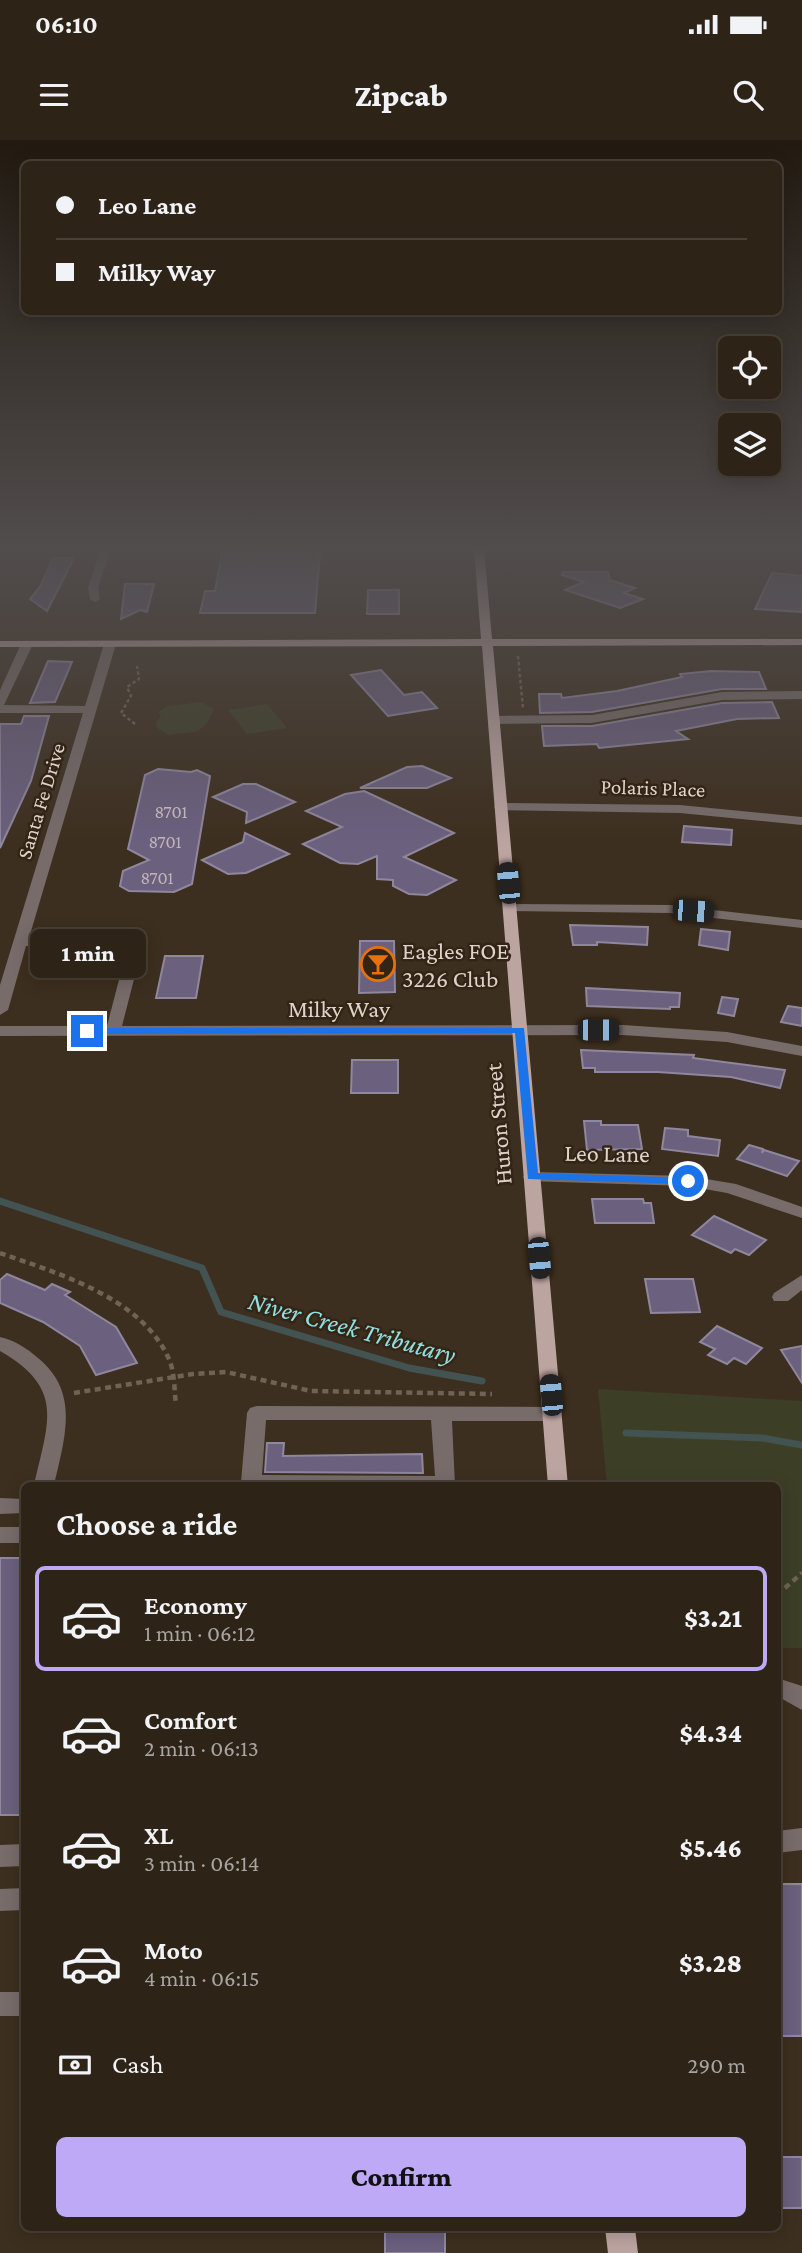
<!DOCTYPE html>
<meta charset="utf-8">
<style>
:root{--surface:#2e2317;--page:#3a2f24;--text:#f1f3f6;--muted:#a7a4a1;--line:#494036;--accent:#bda9f5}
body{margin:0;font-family:"Crimson Pro",serif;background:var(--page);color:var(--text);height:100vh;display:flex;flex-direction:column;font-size:26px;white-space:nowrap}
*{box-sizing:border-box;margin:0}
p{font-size:23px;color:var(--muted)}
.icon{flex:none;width:38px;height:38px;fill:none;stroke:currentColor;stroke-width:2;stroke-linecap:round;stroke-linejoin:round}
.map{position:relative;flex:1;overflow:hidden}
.side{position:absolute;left:21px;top:1342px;width:760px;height:749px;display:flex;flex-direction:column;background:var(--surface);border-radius:10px;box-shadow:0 4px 18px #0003,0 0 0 2px var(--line)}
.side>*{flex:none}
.hud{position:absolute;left:21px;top:21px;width:761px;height:154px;border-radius:10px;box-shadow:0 4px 18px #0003,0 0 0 2px var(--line);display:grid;align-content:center;height:154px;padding:0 35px;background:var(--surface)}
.tools{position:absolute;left:718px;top:196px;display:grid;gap:14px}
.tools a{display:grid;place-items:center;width:63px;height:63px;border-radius:10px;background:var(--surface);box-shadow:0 4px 18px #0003,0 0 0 2px var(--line);font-size:35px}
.end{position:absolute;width:32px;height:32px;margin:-16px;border:9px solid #1a73e8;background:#fff;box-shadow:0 0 0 4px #fff}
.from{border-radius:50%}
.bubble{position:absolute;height:49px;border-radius:10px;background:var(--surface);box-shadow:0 4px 18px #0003,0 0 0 2px var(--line);font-size:23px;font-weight:800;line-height:49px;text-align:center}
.car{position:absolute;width:21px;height:42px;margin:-21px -10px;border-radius:9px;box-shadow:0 0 5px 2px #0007;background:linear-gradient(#222 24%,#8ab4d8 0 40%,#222 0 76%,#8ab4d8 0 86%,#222 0)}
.hud b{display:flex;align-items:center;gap:24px;height:66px;font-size:26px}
.hud b+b{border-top:2px solid var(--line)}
.hud i{width:18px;height:18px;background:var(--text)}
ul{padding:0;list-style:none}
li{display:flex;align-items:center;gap:21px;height:105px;margin:0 14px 10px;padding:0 21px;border:4px solid transparent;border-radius:10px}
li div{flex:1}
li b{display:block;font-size:26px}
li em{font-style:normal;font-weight:800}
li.current{border-color:var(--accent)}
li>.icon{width:63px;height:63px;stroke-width:1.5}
h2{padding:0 35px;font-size:32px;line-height:84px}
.pay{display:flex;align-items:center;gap:18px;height:77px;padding:0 35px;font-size:26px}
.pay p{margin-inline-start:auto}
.button{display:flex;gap:14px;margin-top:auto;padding:14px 35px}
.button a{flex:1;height:80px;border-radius:10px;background:var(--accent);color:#111;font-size:28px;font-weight:800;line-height:80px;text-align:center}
.status{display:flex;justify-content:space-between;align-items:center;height:49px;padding:0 35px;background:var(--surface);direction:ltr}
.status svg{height:19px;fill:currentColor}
header{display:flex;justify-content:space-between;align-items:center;height:91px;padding:0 35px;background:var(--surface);font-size:32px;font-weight:800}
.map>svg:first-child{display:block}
.green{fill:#3d3e26}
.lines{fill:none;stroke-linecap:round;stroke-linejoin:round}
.stream{stroke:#425351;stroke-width:7}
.building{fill:#6b607e;stroke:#8e879d;stroke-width:2}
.path-far1{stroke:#706355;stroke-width:2.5;stroke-dasharray:3.5 2.5;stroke-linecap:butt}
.path{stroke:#706355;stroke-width:4.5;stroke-dasharray:6 4.5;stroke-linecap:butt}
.minor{fill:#776c6a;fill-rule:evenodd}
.major{fill:#bca4a1;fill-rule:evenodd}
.route{fill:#1a73e8}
.labels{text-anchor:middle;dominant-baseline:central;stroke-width:5;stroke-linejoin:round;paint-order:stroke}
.far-number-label{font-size:18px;fill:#c0b6b7}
.far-street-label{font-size:21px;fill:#ddd3ca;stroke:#332516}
.poi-label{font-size:24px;fill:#ddd3ca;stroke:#332516;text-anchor:start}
.street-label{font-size:24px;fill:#ddd3ca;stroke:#332516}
.water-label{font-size:26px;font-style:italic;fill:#91e0e1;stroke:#332516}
</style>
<div class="status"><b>06:10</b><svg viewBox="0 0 49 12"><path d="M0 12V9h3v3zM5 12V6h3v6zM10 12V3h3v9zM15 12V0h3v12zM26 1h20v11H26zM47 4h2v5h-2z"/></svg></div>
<header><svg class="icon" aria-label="menu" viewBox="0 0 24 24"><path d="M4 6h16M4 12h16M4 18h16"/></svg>Zipcab<svg class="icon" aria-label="search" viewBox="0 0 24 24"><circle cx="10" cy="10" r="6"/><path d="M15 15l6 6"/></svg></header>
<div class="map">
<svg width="802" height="2113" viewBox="0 0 802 2113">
<rect width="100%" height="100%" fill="#3d2f1f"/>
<g class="green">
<path d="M201,562L214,569C202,597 198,590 168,595L157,588L156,583L161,576L158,572L168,566Z"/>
<polygon points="267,564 287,588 247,594 228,570"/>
<polygon points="598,1249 802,1261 802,1508 777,1508 777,1346 607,1346"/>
</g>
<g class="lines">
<g class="stream">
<polyline points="0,1061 202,1128 221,1172 409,1228 482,1241"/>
<polyline points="626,1293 762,1298 802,1305"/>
</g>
</g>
<g class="building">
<polygon points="222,413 320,413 315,473 200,473 205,451 215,451"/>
<polygon points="53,418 74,418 47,471 30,459 40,447"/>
<polygon points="563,432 608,432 610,440 635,448 624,453 643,459 620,468 565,450 584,442 562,435"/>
<polygon points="772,433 802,436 802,472 755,469"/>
<polygon points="125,444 154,444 147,472 140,470 121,479"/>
<polygon points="368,450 399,450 399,474 367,474"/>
<polygon points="48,521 72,522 55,562 30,563"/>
<polygon points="381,530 404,555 422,552 437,568 388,576 351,535"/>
<polygon points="711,531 759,532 766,549 722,549 592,572 540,573 539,554 561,554 562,558 617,551 682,537 680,534"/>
<polygon points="772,562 779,578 737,579 676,591 688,599 599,608 597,604 544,606 542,586 592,586 722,563"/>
<polygon points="24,576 49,576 31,641 0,708 0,584 21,584"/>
<polygon points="422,626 451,638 427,648 360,648 407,627"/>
<polygon points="158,629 191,632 197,630 210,636 192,744 174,752 129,751 120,746 123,731 149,720 128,709 145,635"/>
<polygon points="243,644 256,644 295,662 246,683 247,672 213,657"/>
<polygon points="364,651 454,693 404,717 456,740 427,755 409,754 393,746 393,740 377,739 377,716 358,724 340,723 303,704 342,687 306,671 345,654"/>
<polygon points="684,686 732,690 731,705 682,702"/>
<polygon points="245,693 289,714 246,733 228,734 202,720 243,702"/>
<polygon points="570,785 648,787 647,805 597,802 597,805 573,805"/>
<polygon points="701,789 730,792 728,810 699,805"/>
<polygon points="360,801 394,801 395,852 359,853"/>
<polygon points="165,816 203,816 196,858 156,858"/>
<polygon points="586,848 680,853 679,867 670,867 670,869 587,866"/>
<polygon points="722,857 738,859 734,876 718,873"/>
<polygon points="788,866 802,868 802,886 781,882"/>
<polygon points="581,910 694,915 693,918 785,930 780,948 731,937 658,932 595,932 595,928 583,928"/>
<polygon points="352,920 398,920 398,953 351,953"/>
<polygon points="584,981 601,981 601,985 638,985 642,1009 587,1010"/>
<polygon points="665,988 688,990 688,996 720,1000 718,1016 662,1009"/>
<polygon points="749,1005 763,1009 762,1013 764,1010 799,1021 787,1036 737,1019"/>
<polygon points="592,1059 643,1059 644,1063 651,1063 654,1083 595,1083"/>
<polygon points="714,1076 766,1100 749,1115 735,1109 731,1113 692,1095"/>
<polygon points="7,1134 45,1150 52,1144 70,1152 65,1155 116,1187 137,1223 96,1235 80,1206 43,1182 0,1163 0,1140"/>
<polygon points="645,1139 693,1139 700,1172 651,1173"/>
<polygon points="717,1186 762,1208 746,1224 734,1218 727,1224 708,1215 715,1209 700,1202"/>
<polygon points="802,1206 802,1243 781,1210"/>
<polygon points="267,1303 284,1303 283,1316 422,1314 423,1333 265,1332"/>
<rect x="0" y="1418" width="24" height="257"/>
<rect x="777" y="1744" width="25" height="152"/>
<rect x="777" y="2017" width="25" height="51"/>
<rect x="385" y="2088" width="60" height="25"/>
</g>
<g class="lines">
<g class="path-far1">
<polyline points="518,516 523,568"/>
<polyline points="135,584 121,573 131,556 127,547 139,539 137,526"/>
</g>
<g class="path">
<path d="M0,1113C57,1133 140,1157 168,1217C175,1231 174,1249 176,1265"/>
<polyline points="74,1253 193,1234 226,1232 311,1251 492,1254"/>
<polyline points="777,1455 802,1433"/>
</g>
<g class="minor">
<polygon points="101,408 111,408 98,448 100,459 95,462 90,459 88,448"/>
<polygon points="27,501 33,504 4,565 85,566 104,504 110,501 116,504 29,798 126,798 142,808 122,886 623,885 727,892 802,906 802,916 727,902 623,895 0,896 0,886 107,886 127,809 123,806 26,806 8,870 0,875 0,845 83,573 0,573 0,550 21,504"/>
<polygon points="802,551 802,559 722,560 592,583 494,584 488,580 494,576 592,575 722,552"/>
<polygon points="501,663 680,665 802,677 802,685 680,673 496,670 494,667"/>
<polygon points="510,764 670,765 802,780 802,788 670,773 505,771 505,765"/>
<polygon points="532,1032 688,1036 736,1044 802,1067 802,1078 727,1053 688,1046 526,1041 523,1037 526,1033"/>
<polygon points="802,1135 802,1150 788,1161 774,1161 772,1157 774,1153"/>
<path d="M0,1197C14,1200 28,1209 38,1218C81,1253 64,1300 54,1346H34C48,1282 66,1249 0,1211Z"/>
<path d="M257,1266L552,1267L559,1269L562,1274L559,1279L552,1281H452L455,1346H243L241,1342L247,1273L250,1268ZM266,1280H431L435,1336L262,1335Z"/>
<polygon points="0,1358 24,1359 24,1373 0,1374"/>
<rect x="0" y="1387" width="24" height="16"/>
<polygon points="777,1538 802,1546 802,1570 777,1556"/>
<polygon points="802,1688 802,1710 777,1713 777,1691"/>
<polygon points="24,1704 24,1726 0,1727 0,1705"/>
<polygon points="24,1748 24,1770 0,1771 0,1749"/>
<rect x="0" y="1852" width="24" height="24"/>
</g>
<g class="major">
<polygon points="474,408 484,408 492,499 802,499 802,505 493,506 568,1346 548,1346 482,506 0,507 0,501 481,499"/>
<polygon points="605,2088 635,2088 638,2113 608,2113"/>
</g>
</g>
<linearGradient id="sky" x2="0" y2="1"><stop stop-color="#221a11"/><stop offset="0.58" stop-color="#514d4d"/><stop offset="1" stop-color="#514d4d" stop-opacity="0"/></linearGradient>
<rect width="802" height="704" fill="url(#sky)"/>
<polygon class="route" points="83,888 524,888 538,1033 688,1038 694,1041 688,1044 528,1039 515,893 87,894"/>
<defs>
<g id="bar-ring" transform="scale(1.75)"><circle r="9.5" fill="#332516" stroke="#e8710a" stroke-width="1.5"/><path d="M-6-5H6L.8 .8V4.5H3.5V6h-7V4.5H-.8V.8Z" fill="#e8710a"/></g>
</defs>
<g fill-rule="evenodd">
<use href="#bar-ring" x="378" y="824"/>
</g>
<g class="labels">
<g class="far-number-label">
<text x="171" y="672">8701</text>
<text x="165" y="702">8701</text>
<text x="157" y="738">8701</text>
</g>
<g class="far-street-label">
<text transform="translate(653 648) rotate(2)">Polaris Place</text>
<text transform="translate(41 661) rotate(-73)">Santa Fe Drive</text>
</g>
<g class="poi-label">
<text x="402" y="810">Eagles FOE<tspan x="402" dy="28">3226 Club</tspan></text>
</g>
<g class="street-label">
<text x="339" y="868">Milky Way</text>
<text transform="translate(498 984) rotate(-95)">Huron Street</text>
<text transform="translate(607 1013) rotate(1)">Leo Lane</text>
</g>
<g class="water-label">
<text transform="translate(352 1188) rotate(15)">Niver Creek Tributary</text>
</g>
</g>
</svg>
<div class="tools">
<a><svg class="icon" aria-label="locate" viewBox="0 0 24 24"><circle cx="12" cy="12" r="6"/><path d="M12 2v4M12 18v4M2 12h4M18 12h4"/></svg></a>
<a><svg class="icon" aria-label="layers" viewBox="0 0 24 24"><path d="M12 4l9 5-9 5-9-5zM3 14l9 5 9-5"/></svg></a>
</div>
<i class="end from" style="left:688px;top:1041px"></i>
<i class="end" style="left:87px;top:891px"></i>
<div class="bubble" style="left:30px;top:789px;width:116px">1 min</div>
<i class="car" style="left:508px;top:743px;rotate:355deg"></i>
<i class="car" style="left:693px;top:771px;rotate:94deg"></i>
<i class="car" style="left:598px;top:890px;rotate:90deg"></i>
<i class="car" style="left:539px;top:1118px;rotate:175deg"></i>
<i class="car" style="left:551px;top:1255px;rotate:355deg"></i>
<div class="hud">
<b><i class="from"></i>Leo Lane</b>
<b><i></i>Milky Way</b>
</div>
<section class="side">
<h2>Choose a ride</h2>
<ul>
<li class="current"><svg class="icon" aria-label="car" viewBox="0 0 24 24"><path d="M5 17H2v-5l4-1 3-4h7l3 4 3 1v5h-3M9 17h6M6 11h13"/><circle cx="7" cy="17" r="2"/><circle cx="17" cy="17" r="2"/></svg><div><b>Economy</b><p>1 min · 06:12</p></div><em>$3.21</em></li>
<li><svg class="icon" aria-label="car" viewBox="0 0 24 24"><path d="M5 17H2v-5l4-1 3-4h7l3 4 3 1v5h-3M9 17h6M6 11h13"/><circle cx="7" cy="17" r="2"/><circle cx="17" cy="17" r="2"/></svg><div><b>Comfort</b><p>2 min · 06:13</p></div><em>$4.34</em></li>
<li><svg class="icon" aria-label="car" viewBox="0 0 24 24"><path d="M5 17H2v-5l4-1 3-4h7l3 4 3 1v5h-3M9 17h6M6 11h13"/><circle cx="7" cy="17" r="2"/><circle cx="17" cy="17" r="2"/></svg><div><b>XL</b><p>3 min · 06:14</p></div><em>$5.46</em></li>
<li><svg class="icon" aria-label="car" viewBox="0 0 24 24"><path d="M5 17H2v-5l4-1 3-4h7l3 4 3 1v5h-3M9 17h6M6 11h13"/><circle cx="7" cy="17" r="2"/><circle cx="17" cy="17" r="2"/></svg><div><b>Moto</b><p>4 min · 06:15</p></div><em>$3.28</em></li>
</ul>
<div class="pay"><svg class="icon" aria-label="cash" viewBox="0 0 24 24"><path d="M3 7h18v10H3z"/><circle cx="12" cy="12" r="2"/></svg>Cash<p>290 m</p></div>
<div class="button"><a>Confirm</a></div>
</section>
</div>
